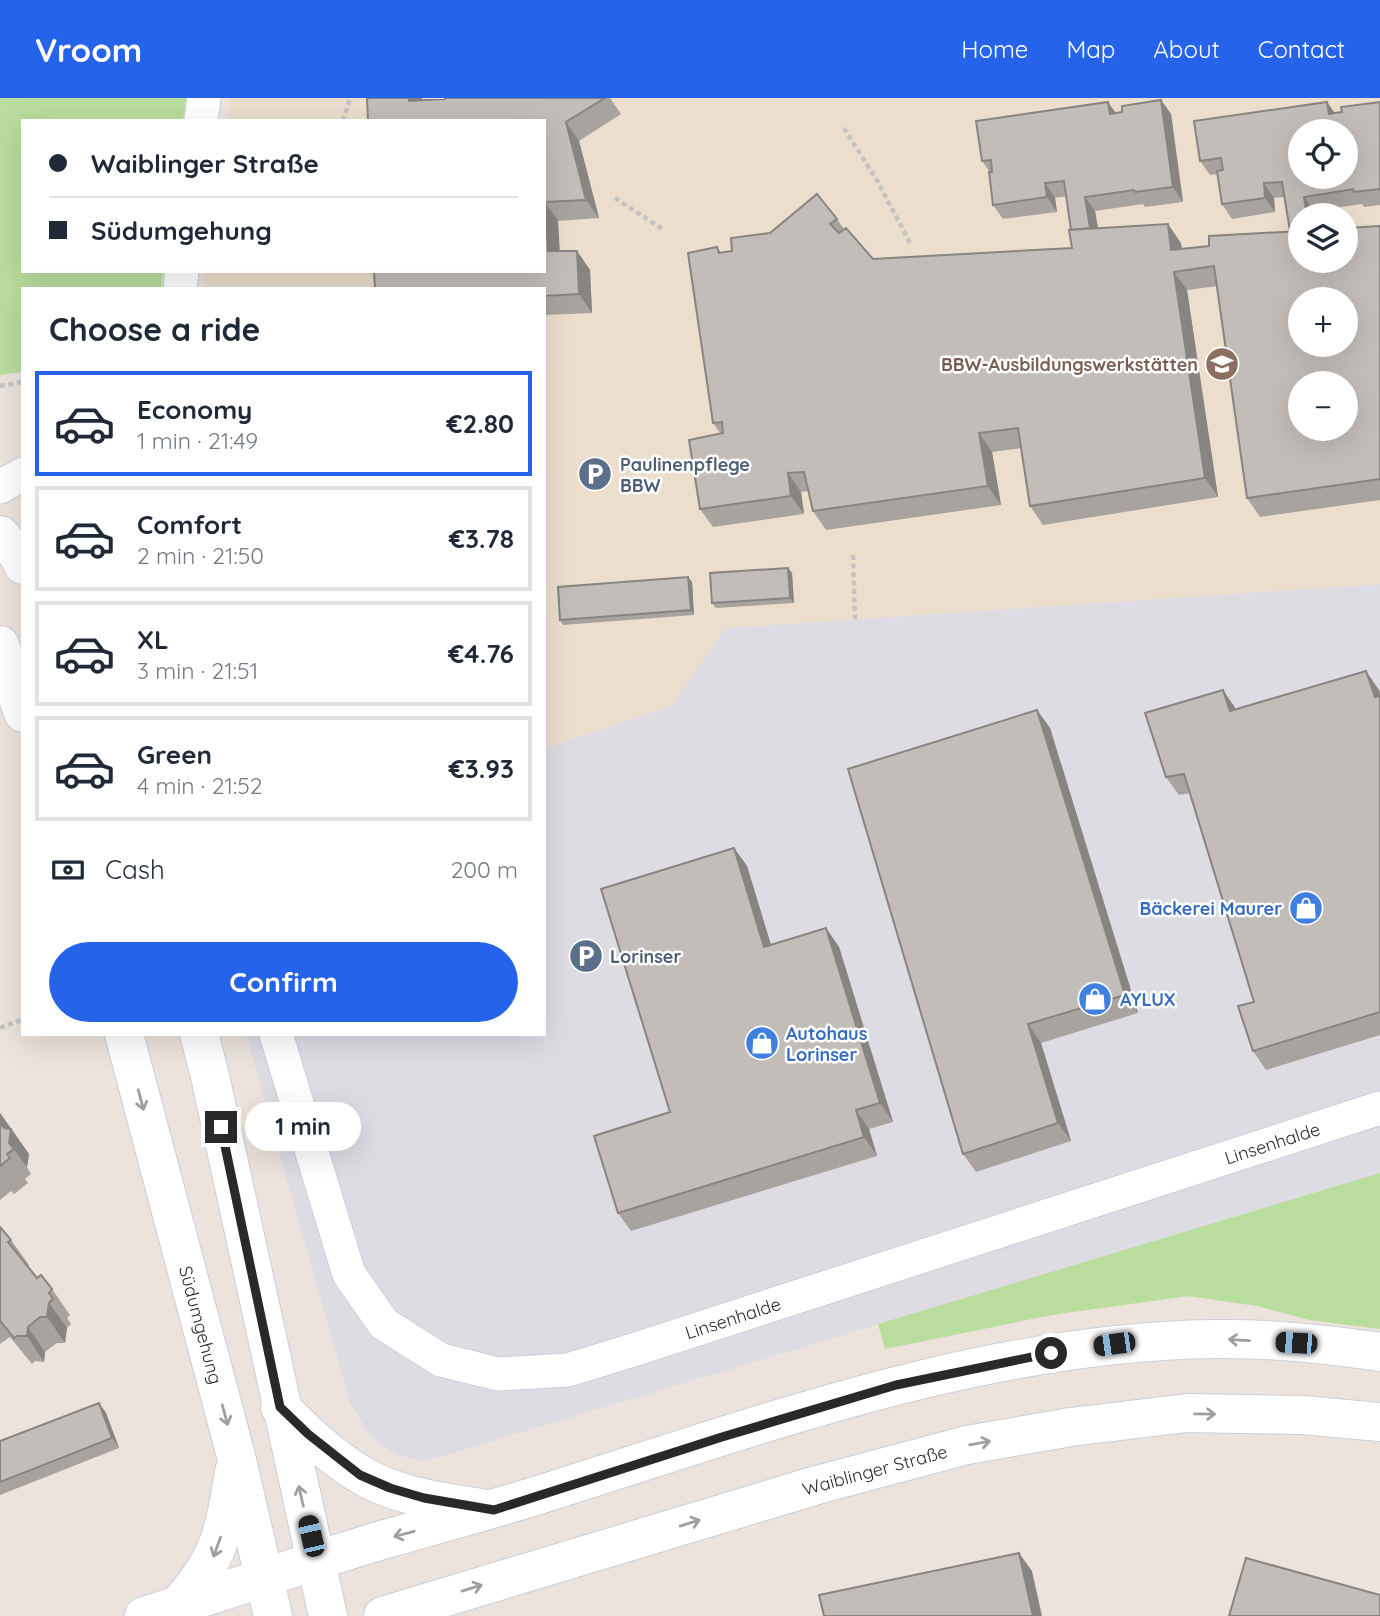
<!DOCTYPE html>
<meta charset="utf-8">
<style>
:root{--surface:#fff;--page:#f2f2f3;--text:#1f2937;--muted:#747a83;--line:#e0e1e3;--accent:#2563eb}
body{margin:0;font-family:Quicksand,sans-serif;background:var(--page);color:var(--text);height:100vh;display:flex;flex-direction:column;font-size:26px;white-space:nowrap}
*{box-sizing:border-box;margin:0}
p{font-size:23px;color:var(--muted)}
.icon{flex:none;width:38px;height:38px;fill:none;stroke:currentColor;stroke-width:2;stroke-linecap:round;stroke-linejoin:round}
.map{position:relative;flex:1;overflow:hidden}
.panel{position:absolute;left:21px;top:189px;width:525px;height:749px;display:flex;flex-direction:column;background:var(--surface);border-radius:0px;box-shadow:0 7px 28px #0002}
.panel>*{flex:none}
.hud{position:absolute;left:21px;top:21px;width:525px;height:154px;border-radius:0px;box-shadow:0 7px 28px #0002;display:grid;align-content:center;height:154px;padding:0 28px;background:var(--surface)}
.controls{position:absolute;left:1288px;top:21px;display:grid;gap:14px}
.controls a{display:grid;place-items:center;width:70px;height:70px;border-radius:50%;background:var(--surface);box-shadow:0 7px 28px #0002;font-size:35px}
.end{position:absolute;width:32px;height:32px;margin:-16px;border:9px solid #292929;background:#fff;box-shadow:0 0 0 4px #fff}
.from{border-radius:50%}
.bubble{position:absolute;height:49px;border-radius:24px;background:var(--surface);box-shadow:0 7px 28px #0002;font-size:23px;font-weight:700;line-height:49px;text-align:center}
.car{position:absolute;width:21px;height:42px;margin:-21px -10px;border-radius:9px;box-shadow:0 0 5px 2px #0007;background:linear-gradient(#222 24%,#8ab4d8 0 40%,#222 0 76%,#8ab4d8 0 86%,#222 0)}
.hud b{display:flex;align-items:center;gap:24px;height:66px;font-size:26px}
.hud b+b{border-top:2px solid var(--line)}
.hud i{width:18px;height:18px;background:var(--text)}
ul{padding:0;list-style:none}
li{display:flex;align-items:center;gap:21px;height:105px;margin:0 14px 10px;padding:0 14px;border:4px solid var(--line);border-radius:0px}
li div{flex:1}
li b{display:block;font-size:26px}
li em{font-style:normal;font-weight:700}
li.selected{border-color:var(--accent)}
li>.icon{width:63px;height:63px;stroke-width:1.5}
h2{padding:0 28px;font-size:32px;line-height:84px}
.pay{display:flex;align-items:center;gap:18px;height:77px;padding:0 28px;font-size:26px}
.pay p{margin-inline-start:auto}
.primary-button{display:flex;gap:14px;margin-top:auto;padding:14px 28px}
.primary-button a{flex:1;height:80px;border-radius:42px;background:var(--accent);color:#fff;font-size:28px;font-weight:700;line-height:80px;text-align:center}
header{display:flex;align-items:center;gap:42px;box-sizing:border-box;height:98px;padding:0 35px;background:var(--accent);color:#fff}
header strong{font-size:33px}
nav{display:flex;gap:38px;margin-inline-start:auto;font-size:24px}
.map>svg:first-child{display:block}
.industrial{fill:#dedce3}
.education{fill:#ebdecd;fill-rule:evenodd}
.green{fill:#b9dd9d}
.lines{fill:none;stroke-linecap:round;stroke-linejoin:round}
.street-casing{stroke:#cbcfda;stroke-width:35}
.secondary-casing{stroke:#cbcfda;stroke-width:40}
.path{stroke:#c3c3c3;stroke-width:4.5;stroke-dasharray:5 3.5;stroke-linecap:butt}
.street{stroke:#fff;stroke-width:33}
.secondary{stroke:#fff;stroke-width:38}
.wall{fill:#a8a39f}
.shaded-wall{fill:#888482}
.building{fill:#c3bdb9;stroke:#888482;stroke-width:2;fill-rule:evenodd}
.oneway{stroke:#9f9f9f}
.route{stroke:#292929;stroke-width:9}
.labels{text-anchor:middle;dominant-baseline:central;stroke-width:5;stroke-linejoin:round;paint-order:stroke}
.education-label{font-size:18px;font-weight:bold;fill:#785e54;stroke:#fff;text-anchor:end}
.service-label{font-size:18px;font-weight:bold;fill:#4e5e75;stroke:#fff;text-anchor:start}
.shop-label{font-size:18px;font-weight:bold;fill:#366cbe;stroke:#fff;text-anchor:start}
.street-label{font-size:18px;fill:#292929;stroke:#fff}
</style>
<header>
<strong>Vroom</strong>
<nav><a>Home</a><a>Map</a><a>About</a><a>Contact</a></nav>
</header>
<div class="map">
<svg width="1380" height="1518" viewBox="0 0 1380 1518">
<rect width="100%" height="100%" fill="#ebe3dc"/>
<polygon class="industrial" points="1380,486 1380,1075 423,1364 396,1356 370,1338 350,1305 246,936 544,936 544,651 671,608 726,530"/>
<path class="education" d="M231,0H1380V486L726,530L671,608L544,651V191H203L206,173H544V23H227ZM1300,33H1346V79H1300ZM1300,117H1346V163H1300ZM1300,201H1346V247H1300ZM1300,285H1346V331H1300Z"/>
<g class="green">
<polygon points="0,0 186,0 183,23 23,23 23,173 163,173 161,191 23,191 23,274 0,277"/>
<polygon points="1380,1075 1380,1231 1309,1222 1257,1208 1188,1198 1052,1217 885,1251 878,1226"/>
</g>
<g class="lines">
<g class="street-casing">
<g id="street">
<polyline points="201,23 204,0"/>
<polyline points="180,191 182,173"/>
<polyline points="0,389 23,376"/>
<path id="s1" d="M276,936L349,1176L384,1226L441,1262L498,1276L568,1272L633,1252L1380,1010"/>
</g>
</g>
<g class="secondary-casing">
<g id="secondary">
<polyline points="0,437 19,458 23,467"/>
<polyline points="0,547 23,615"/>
<path id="s2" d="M124,936L236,1358L273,1518"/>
<polyline points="199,936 210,978 328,1518"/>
<path d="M280,1309C304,1333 329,1357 358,1375C394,1398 440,1403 481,1410"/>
<path d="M178,1507C220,1460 224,1435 234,1374"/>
<path d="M144,1518C224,1494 302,1466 382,1442C446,1424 510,1407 573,1386C781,1320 993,1244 1214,1241C1269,1240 1325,1246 1380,1254"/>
<path id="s3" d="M383,1518L817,1387L967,1347L1071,1329L1187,1315L1303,1317L1380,1324"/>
</g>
</g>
<g class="path">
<polyline points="343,23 350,0"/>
<polyline points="844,30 878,84 911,147"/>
<polyline points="615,100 664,132"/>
<polyline points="0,288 23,284"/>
<polyline points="853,457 855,521"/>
<polyline points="0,930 23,921"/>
</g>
<use href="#street" class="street"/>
<use href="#secondary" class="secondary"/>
</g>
<g class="wall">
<polygon points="445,0 610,0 621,16 579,43 599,120 558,123 559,153 577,153 590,172 592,215 544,217 544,191 422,2 445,1"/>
<polygon points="1161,2 1171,16 1183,104 1145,109 1143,106 1095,113 1098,130 1181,145 1182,151 1209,148 1290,133 1284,99 1274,100 1275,114 1232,121 1222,106 1218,76 1210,77 1200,63 1335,15 1380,4 1380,107 1364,109 1362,106 1314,113 1300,163 1380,128 1380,402 1260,419 1247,400 1217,188 1187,192 1218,399 1043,427 1030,408 1021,350 992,354 1001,407 826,432 813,413 808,393 801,394 804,416 713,429 700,411 721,336 713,325 717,149 721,155 732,153 770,135 837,121 844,131 873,161 1072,150 1071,132 1067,98 1055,100 1057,114 1003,121 993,107 990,74 982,63 1116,15 1122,14"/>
<polygon points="788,470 792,475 794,505 716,510 712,505"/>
<polygon points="688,479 692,484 694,517 563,527 560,522"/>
<polygon points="1379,592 1380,596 1380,937 1266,972 1253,953 1254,904 1190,695 1179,697 1166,679 1236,611"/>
<polygon points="1037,612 1050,630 1138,915 1041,945 1071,1043 976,1074 963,1056"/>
<polygon points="734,750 747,768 771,847 826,830 839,849 893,1024 869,1031 877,1058 631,1133 618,1115 670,1014"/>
<polygon points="0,1015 29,1056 27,1069 31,1076 25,1081 28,1085 14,1096 11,1093 0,1102"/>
<polygon points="0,1129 11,1142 29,1167 28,1168 37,1180 52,1191 70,1217 67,1220 71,1226 67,1230 65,1245 57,1245 45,1254 44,1264 35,1263 32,1266 10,1239 0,1246"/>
<polygon points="99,1305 106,1315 119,1350 0,1397 0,1343"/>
</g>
<g class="shaded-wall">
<polygon points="409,0 422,0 422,21 409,3"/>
<polygon points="1161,2 1171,16 1183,104 1173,89"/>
<polygon points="1108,4 1118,18 1110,16"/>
<polygon points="1327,4 1337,18 1329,16"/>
<polygon points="566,24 579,43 599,120 586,102"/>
<polygon points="1045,85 1055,100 1057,114 1047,99"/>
<polygon points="1264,85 1274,100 1275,114 1265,100"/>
<polygon points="1085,99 1095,113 1101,149 1090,135"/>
<polygon points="1304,99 1314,113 1315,117 1307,117"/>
<polygon points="545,104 558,123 561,172 548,153"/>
<polygon points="1168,126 1181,145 1184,171 1171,152"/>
<polygon points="577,153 590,172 592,215 579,196"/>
<polygon points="1174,174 1187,192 1218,399 1205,380"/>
<polygon points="979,335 992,354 1001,407 988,388"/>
<polygon points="788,375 801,394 804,416 791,398"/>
<polygon points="788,470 792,475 794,505 790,500"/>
<polygon points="688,479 692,484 694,517 691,512"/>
<polygon points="1366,573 1379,592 1380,596 1380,607 1375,599"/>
<polygon points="1223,592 1236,611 1243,632 1230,613"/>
<polygon points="1037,612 1050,630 1138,915 1125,897"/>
<polygon points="734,750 747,768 777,867 764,849"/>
<polygon points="826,830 839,849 893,1024 880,1005"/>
<polygon points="1028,926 1041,945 1071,1043 1058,1025"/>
<polygon points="856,1012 869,1031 877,1058 864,1039"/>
<polygon points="0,1015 29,1056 27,1069 9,1045 0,1026"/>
<polygon points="49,1205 67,1230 65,1245 47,1219"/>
<polygon points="28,1229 45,1254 44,1264 27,1238"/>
<polygon points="99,1305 106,1315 119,1350 112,1340"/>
<polygon points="1019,1455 1032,1473 1042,1518 1033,1518"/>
</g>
<g class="building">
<polygon points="367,0 409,0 409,3 445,1 445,0 605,0 566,24 586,102 545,104 548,153 577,153 579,196 544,198 544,191 375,191 374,173 544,173 544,23 368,23"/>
<polygon points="1161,2 1173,89 1135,94 1134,92 1085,99 1090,130 1071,132 1064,83 1045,85 1047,99 993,107 989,74 992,74 991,62 982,63 976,23 1108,4 1110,16 1122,14 1122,8"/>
<path d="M1327,4L1329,16L1342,14L1341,9L1380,4V91L1354,94L1353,91L1304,99L1307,117H1300V133H1290L1282,84L1264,85L1265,100L1222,106L1217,73L1223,72L1221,60L1200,63L1194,23ZM1300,33H1346V79H1300Z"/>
<path d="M817,96L837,121L830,126L839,135L846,130L873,161L1072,150L1069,132L1168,126L1171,152L1209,148V138L1300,133V163H1346V130L1380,128V381L1247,400L1214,168L1174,174L1205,380L1030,408L1018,330L979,335L988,388L813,413L804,374L788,375L791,398L700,411L689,342L723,335L722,324L713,325L688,155L717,149L719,155L732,153L731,140L770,135ZM1300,201H1346V247H1300ZM1300,285H1346V331H1300Z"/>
<polygon points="788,470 790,500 712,505 710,475"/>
<polygon points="688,479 691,512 560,522 558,489"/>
<polygon points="1366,573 1375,599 1380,598 1380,914 1253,953 1238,908 1254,904 1184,676 1166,679 1145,615 1223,592 1230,613"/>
<polygon points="1037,612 1125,897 1028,926 1058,1025 963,1056 848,671"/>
<polygon points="734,750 764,849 826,830 880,1005 856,1012 864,1039 618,1115 594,1038 670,1014 601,791"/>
<polygon points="0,1025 4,1030 11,1031 9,1045 14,1051 7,1056 10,1060 0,1068"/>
<polygon points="0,1129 11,1142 8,1144 37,1180 41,1177 52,1191 49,1195 53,1201 49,1205 47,1219 40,1219 28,1229 27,1238 17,1238 14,1240 0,1223"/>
<polygon points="99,1305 112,1340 0,1384 0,1343"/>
<polygon points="1019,1455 1033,1518 824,1518 819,1497"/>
<polygon points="1246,1460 1380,1497 1380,1518 1229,1518"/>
</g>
<defs><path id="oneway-shaft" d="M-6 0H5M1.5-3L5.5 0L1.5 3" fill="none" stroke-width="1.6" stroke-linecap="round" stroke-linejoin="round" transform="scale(1.75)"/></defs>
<g class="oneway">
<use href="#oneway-shaft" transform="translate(141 1002) rotate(75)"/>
<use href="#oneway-shaft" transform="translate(1239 1242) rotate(-177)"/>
<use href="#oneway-shaft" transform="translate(1205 1316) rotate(1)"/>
<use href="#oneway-shaft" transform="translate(225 1317) rotate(75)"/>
<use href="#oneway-shaft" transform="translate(980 1345) rotate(-10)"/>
<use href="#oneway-shaft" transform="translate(301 1398) rotate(-103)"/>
<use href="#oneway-shaft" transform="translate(690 1425) rotate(-17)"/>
<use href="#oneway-shaft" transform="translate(404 1436) rotate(165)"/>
<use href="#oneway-shaft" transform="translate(217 1449) rotate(110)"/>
<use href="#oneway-shaft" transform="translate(472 1490) rotate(-17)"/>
</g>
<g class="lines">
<polyline class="route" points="221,1029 280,1309 308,1336 360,1377 390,1390 424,1400 494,1412 722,1339 896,1287 1051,1255"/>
</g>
<defs>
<g id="school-disc" transform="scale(1.75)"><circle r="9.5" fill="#8d6e63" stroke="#fff"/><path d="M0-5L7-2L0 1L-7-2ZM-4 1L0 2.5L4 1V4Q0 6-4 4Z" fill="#fff"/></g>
<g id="parking-disc" transform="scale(1.75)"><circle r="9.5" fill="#5c6f8a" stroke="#fff"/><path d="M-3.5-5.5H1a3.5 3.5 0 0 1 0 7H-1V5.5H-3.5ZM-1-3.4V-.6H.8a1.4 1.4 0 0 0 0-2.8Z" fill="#fff"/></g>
<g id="shop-disc" transform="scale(1.75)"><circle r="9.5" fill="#3f7fe0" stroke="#fff"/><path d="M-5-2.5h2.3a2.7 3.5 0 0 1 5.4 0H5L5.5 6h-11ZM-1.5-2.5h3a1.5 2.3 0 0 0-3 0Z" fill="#fff"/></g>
</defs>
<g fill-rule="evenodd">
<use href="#school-disc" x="1222" y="266"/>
<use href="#parking-disc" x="595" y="376"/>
<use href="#shop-disc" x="1306" y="810"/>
<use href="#parking-disc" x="586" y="858"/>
<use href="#shop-disc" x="1095" y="901"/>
<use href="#shop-disc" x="762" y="945"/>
</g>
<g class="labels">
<g class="education-label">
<text x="1198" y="266">BBW-Ausbildungswerkstätten</text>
</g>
<g class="service-label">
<text x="620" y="366">Paulinenpflege<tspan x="620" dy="21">BBW</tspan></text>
<text x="610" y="858">Lorinser</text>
</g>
<g class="shop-label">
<text x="1282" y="810" text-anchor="end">Bäckerei Maurer</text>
<text x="1120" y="901">AYLUX</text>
<text x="786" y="935">Autohaus<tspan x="786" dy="21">Lorinser</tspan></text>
</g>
<g class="street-label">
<text stroke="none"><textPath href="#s1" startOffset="1248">Linsenhalde</textPath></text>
<text stroke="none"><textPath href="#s1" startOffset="681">Linsenhalde</textPath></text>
<text stroke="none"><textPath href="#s2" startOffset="301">Südumgehung</textPath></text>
<text stroke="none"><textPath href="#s3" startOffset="513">Waiblinger Straße</textPath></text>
</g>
</g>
</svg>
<div class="controls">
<a><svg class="icon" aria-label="locate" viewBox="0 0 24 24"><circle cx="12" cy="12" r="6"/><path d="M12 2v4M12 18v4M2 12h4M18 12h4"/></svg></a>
<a><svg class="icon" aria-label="layers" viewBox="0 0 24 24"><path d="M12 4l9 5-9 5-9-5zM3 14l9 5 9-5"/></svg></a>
<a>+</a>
<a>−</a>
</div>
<i class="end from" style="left:1051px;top:1255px"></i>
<i class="end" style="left:221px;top:1029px"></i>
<div class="bubble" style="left:245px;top:1004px;width:116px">1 min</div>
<i class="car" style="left:1296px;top:1245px;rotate:273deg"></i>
<i class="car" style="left:1114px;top:1246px;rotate:262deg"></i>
<i class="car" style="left:311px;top:1438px;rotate:347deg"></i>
<div class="hud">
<b><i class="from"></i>Waiblinger Straße</b>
<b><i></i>Südumgehung</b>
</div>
<section class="panel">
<h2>Choose a ride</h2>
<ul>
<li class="selected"><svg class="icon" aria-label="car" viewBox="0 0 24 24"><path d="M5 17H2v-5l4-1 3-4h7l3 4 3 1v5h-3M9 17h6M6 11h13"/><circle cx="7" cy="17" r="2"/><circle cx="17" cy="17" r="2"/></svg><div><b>Economy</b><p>1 min · 21:49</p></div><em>€2.80</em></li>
<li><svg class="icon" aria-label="car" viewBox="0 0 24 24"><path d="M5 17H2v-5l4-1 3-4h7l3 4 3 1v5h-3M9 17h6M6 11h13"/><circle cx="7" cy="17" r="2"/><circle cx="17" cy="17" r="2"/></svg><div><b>Comfort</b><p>2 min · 21:50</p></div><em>€3.78</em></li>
<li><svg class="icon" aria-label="car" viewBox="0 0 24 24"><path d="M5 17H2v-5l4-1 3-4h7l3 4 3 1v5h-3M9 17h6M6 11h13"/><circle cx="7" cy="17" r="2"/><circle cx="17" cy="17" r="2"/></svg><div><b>XL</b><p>3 min · 21:51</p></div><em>€4.76</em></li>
<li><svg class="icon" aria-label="car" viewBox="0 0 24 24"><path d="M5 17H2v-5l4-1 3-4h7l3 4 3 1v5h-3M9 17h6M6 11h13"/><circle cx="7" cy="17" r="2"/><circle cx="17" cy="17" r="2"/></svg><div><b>Green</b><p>4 min · 21:52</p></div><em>€3.93</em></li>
</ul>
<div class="pay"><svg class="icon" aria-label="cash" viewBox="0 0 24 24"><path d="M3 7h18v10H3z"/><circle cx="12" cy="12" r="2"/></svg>Cash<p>200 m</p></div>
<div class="primary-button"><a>Confirm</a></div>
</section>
</div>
